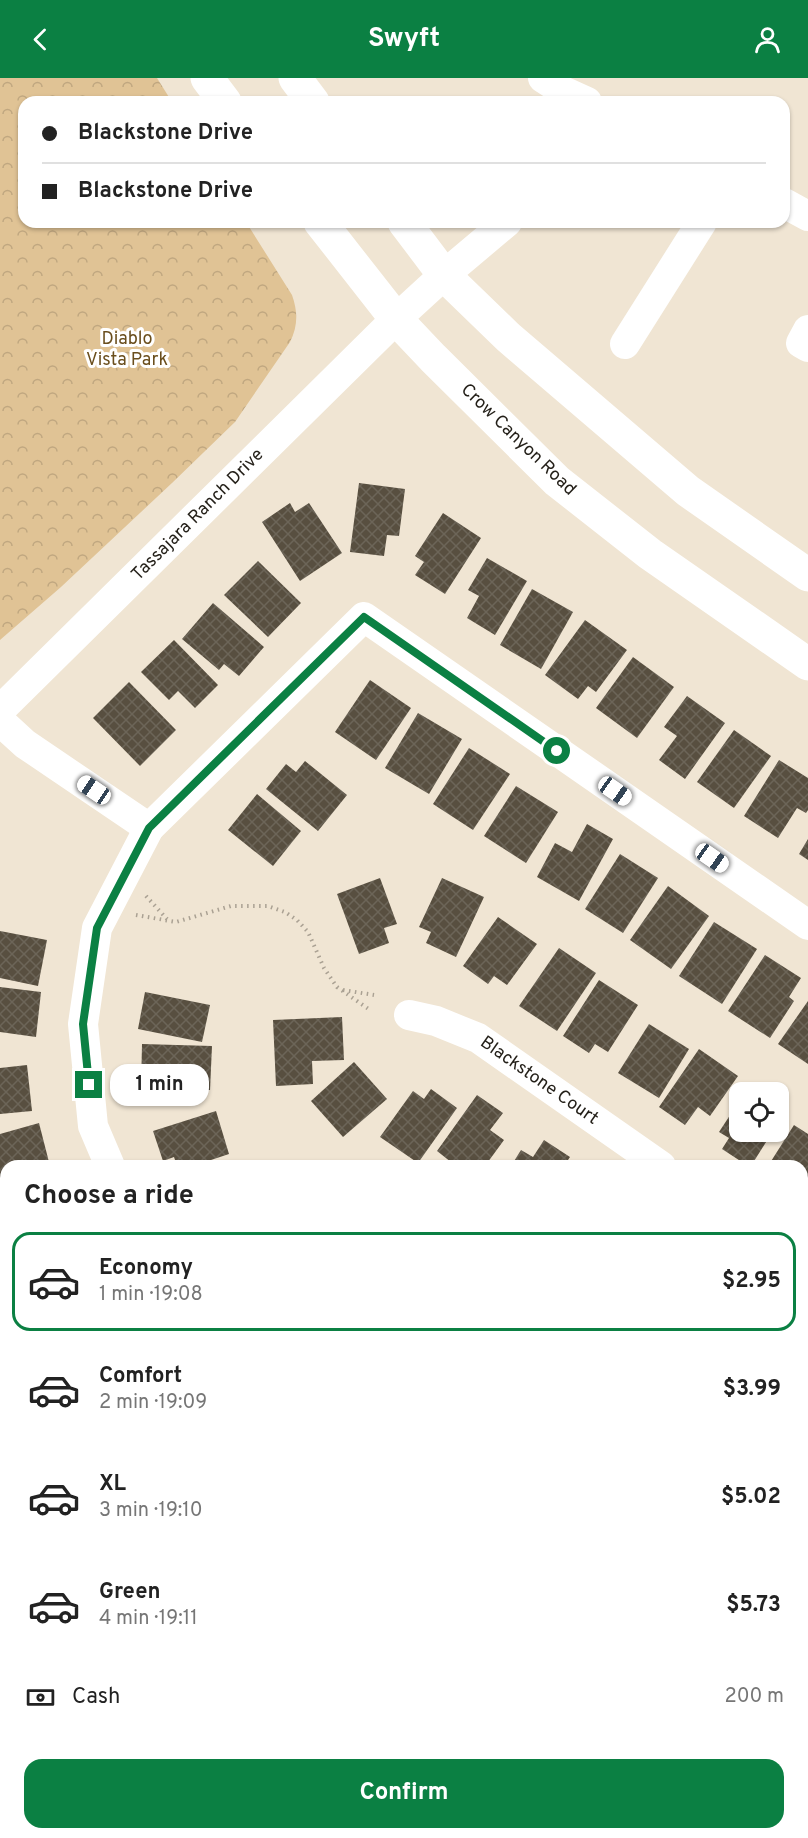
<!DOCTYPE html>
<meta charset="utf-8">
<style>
:root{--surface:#fff;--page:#f6f6f6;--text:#222;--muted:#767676;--line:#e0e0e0;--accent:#0b8043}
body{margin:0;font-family:Overpass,sans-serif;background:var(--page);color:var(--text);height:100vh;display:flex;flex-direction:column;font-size:22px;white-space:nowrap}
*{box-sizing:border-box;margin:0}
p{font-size:20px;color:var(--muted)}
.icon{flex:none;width:33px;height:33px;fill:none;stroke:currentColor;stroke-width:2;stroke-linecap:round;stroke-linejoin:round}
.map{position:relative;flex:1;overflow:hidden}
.side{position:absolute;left:0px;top:1082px;width:808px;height:680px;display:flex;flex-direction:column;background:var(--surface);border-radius:18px 18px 0 0;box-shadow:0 2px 4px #0004}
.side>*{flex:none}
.banner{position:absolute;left:18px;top:18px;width:772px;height:132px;border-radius:18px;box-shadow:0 2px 4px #0004;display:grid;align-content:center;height:132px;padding:0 24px;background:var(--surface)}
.fabs{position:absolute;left:729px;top:1004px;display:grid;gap:12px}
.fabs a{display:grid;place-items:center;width:60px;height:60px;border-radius:12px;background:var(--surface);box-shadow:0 2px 4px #0004;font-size:30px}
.end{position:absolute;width:27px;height:27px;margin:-14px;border:8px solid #0b8043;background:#fff;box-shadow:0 0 0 3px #fff}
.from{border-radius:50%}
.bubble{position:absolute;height:42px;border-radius:18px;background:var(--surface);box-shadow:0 2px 4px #0004;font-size:20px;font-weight:700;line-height:42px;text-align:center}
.car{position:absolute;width:18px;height:36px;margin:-18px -9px;border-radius:8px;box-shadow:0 0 4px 2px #0007;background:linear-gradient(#fff 24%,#345 0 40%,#fff 0 76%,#345 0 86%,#fff 0)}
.banner b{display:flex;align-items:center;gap:21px;height:57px;font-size:22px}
.banner b+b{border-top:2px solid var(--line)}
.banner i{width:15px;height:15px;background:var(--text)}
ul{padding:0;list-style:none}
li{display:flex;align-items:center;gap:18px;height:99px;margin:0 12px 9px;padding:0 12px;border:3px solid transparent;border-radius:18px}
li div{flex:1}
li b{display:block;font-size:22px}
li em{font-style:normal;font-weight:700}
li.selected{border-color:var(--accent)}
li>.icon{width:54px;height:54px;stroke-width:1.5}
h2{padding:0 24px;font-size:27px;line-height:72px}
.pay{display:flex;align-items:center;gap:15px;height:66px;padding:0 24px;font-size:22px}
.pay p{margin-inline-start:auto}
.button{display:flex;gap:12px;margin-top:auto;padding:12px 24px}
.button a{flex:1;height:69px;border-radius:18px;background:var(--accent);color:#fff;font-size:24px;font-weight:700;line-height:69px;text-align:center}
header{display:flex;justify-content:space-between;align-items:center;height:78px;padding:0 24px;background:var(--accent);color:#fff;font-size:27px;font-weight:700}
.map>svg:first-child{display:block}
.park{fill:url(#park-crowns)}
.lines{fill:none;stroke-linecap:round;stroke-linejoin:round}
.stream{stroke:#967a4b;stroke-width:8}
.building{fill:url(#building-cross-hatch)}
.path{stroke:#aaa193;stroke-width:4;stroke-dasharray:1.5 4.5;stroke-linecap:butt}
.minor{stroke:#fff;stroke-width:30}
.major{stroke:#fff;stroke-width:33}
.route{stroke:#0b8043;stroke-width:8}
.labels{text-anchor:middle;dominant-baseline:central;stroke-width:6;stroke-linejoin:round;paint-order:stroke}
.park-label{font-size:18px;fill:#6a4e1d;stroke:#fff}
.street-label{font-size:18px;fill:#231f18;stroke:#fff}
</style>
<header><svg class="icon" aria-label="back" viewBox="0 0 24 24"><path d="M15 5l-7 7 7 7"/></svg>Swyft<svg class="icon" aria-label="person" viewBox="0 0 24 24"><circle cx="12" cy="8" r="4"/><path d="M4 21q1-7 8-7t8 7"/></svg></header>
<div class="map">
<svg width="808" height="1760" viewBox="0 0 808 1760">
<defs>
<pattern id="park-crowns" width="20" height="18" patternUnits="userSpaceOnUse" patternTransform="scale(1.5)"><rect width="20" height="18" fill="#e0c395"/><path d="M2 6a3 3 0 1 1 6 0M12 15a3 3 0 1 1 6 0" fill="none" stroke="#c0a780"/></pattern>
<pattern id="building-cross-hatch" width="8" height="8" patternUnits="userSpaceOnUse" patternTransform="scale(1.5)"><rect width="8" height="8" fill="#584f40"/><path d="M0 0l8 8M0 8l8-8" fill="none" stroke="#6c6558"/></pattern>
</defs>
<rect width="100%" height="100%" fill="#f0e5d3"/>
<path class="park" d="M0,0H157L172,24H24V144H246L292,217C298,234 298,248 290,264L235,344L172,405L61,509L0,562Z"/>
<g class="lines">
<g class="stream">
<polyline points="0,1459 6,1469"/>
<polyline points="254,1755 259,1760"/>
</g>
</g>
<g class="building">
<polygon points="359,405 405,411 399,458 387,457 384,478 350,474"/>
<polygon points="290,425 295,434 309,425 342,475 300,503 262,444"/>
<polygon points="443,435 481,460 445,516 415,497 424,484 415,478"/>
<polygon points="487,480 527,503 495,557 467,540 479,518 468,512"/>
<polygon points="258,483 301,525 268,559 224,517"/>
<polygon points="532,511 573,534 541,591 500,567"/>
<polygon points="213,525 264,569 239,598 224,586 219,592 182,561"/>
<polygon points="585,542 627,572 596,614 588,608 578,621 545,597"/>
<polygon points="174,562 218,607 195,630 178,613 169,622 141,594"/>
<polygon points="633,579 674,609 637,660 596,630"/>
<polygon points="370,602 411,630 376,682 335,654"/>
<polygon points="129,604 176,652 140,688 93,640"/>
<polygon points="687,618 725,645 685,701 659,682 677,658 664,649"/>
<polygon points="418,635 462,661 429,716 385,690"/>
<polygon points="734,652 771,678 734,730 697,704"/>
<polygon points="469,670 510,696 473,752 433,726"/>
<polygon points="779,682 808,700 808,732 806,735 797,730 778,760 744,738"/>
<polygon points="305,683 347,717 318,753 266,711 286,686 296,694"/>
<polygon points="516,708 558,734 526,785 484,758"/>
<polygon points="257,716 301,753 273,788 228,752"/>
<polygon points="587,746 613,761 579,823 537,799 555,765 572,774"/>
<polygon points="808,761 808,782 799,776"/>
<polygon points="620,776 658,800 623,855 585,831"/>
<polygon points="380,800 397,846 384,850 389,865 359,876 337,816"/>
<polygon points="442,800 484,819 456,879 426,865 431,854 419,849"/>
<polygon points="668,808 709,838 671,891 630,862"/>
<polygon points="498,839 537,866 507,907 494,898 488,906 463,888"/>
<polygon points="714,844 757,871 722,926 679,898"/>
<polygon points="0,853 47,862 38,908 0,900"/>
<polygon points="559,870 596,895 557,953 519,928"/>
<polygon points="765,877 801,900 789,919 794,923 770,960 728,933"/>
<polygon points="599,902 638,927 608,974 595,966 589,975 563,958"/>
<polygon points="0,909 41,914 36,959 0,954"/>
<polygon points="145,914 210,927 202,964 138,951"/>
<polygon points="808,923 808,986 778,966"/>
<polygon points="342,939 344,982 312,983 313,1006 276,1008 273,942"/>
<polygon points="649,946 689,971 659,1020 618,995"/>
<polygon points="142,966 212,968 210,1012 141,1011"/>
<polygon points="699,971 738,998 710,1038 698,1029 685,1047 659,1029"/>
<polygon points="354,984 387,1021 343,1059 311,1023"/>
<polygon points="27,987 32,1033 0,1036 0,990"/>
<polygon points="431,1011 457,1030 418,1085 380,1059 413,1013 424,1021"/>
<polygon points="477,1017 503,1035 490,1052 504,1062 485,1088 456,1088 437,1073"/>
<polygon points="740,1022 740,1053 773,1053 751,1088 748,1088 722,1071 729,1060 719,1054"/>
<polygon points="778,1029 786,1033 778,1045"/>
<polygon points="216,1033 229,1076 193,1088 177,1088 174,1079 163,1083 153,1053"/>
<polygon points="39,1045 50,1088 6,1088 6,1103 0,1104 0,1056"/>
<polygon points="794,1047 808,1056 808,1113 802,1121 802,1088 768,1088"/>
<polygon points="544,1062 570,1079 564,1088 511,1088 521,1072 533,1079"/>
<polygon points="6,1127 6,1145 0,1132 0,1130"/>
<polygon points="808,1387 808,1418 802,1412 802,1391"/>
<polygon points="802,1451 808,1456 808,1472 802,1477"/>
<polygon points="2,1733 6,1737 6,1755 24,1755 29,1760 0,1760 0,1734"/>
<polygon points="549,1755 600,1755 605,1760 544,1760"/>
</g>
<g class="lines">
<g class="path">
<polyline points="146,818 167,841"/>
<polyline points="136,837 176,844 231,828 268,828 285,834 297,842 308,854 324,890 337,909 370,932"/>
<polyline points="343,912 374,917"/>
</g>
<g class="minor">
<polyline points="543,0 563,13 587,24"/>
<polyline points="784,125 808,138"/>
<polyline points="808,252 801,265 808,269"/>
<polyline points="625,266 702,144"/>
<polyline points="0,632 396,241 444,197 507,144"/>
<polyline points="0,643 25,666 149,750"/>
<polyline points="409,937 436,943 478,960 661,1088"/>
<polyline points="110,1088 93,1048 83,946 97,850 149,750 364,539 808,847"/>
<polyline points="802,1204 808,1211"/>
<polyline points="0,1266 6,1274"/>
<polyline points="802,1327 808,1323"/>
<polyline points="802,1587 808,1580"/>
<polyline points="0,1659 6,1666"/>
<polyline points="76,1755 78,1760"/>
<polyline points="450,1755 455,1760"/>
<polyline points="475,1760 480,1755"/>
<polyline points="705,1760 707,1755"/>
</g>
<g class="major">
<polyline points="207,0 225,24"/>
<polyline points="295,0 313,24"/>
<polyline points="320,144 396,241 433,280 557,403 650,476 808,586"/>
<polyline points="404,144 444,197 508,259 688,413 808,497"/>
</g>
</g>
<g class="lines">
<polyline class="route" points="89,1007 83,946 97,850 149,750 364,539 557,673"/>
</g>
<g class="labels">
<g class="park-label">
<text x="127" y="261">Diablo<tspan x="127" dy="21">Vista Park</tspan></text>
</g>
<g class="street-label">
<text transform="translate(518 362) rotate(44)">Crow Canyon Road</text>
<text transform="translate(198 437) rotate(-45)">Tassajara Ranch Drive</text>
<text transform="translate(539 1003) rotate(35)">Blackstone Court</text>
</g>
</g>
</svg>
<div class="fabs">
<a><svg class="icon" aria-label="locate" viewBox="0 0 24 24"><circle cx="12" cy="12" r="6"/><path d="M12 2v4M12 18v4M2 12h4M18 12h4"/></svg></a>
</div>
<i class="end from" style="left:557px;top:673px"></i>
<i class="end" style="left:89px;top:1007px"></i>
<div class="bubble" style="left:110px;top:986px;width:99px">1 min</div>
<i class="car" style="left:94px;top:712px;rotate:304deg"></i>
<i class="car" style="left:615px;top:713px;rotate:125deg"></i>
<i class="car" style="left:712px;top:780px;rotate:125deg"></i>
<div class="banner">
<b><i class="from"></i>Blackstone Drive</b>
<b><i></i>Blackstone Drive</b>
</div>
<section class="side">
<h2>Choose a ride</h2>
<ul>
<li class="selected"><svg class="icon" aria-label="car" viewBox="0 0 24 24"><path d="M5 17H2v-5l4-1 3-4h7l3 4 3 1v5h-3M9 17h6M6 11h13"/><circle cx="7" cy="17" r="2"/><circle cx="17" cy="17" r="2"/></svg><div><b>Economy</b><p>1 min · 19:08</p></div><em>$2.95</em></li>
<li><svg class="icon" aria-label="car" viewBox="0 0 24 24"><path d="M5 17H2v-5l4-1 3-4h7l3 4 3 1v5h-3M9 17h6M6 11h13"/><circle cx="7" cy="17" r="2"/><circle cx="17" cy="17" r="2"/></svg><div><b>Comfort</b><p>2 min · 19:09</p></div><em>$3.99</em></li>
<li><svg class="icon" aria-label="car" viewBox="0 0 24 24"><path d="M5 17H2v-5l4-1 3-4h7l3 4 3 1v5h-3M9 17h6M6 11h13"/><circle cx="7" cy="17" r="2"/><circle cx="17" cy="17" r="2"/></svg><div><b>XL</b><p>3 min · 19:10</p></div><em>$5.02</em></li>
<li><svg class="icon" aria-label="car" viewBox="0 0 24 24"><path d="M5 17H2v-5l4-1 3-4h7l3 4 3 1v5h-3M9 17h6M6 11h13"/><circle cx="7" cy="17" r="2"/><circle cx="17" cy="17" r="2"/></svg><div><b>Green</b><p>4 min · 19:11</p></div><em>$5.73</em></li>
</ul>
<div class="pay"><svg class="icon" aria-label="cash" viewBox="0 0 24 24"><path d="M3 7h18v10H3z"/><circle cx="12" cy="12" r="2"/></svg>Cash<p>200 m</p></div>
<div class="button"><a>Confirm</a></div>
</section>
</div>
